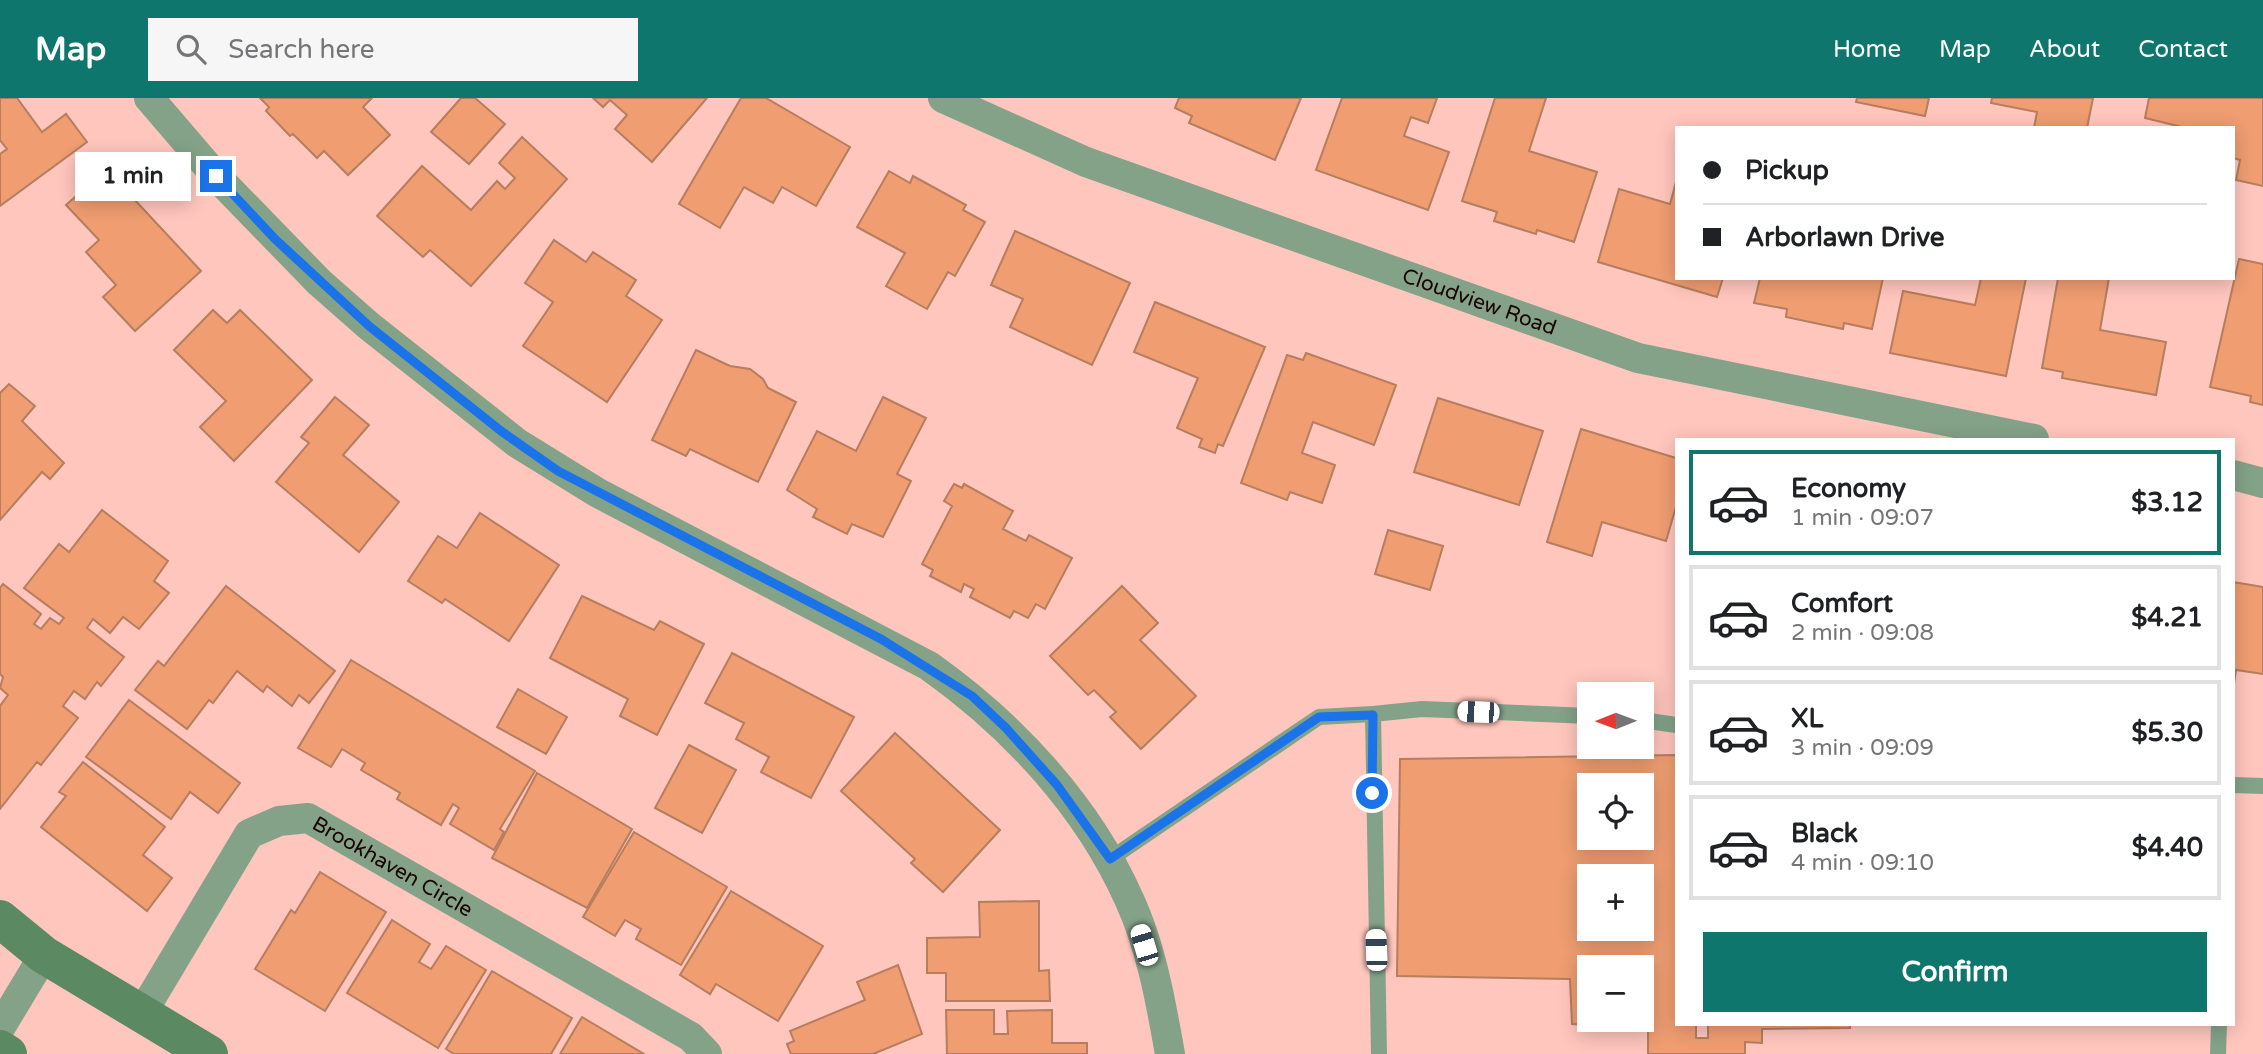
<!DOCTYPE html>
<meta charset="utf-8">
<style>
:root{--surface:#fff;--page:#f6f6f6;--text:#202124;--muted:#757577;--line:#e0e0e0;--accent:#0f766e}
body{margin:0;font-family:"Varela Round",sans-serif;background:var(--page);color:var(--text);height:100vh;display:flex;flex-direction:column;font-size:26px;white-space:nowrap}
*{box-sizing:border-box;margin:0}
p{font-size:23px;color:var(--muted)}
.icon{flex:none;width:38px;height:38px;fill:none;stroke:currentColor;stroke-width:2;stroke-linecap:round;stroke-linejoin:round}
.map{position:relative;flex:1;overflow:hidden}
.sheet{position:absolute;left:1675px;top:340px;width:560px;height:588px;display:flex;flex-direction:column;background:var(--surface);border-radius:0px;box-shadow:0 4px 18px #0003}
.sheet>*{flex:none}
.banner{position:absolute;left:1675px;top:28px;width:560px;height:154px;border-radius:0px;box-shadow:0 4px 18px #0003;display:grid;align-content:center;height:154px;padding:0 28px;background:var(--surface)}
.needle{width:46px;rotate:269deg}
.controls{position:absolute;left:1577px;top:584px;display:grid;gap:14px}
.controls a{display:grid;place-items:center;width:77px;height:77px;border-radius:0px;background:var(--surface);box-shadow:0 4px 18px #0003;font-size:35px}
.end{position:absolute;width:32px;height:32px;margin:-16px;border:9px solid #1a73e8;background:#fff;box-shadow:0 0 0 4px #fff}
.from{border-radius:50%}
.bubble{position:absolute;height:49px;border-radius:0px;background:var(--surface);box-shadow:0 4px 18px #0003;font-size:23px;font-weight:700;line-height:49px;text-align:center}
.car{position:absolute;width:21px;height:42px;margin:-21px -10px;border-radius:9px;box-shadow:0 0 5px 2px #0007;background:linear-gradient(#fff 24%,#345 0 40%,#fff 0 76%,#345 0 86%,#fff 0)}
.banner b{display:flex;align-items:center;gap:24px;height:66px;font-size:26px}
.banner b+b{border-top:2px solid var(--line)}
.banner i{width:18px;height:18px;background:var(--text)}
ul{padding:12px 0 0;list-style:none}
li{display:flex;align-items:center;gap:21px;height:105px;margin:0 14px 10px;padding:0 14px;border:4px solid var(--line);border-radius:0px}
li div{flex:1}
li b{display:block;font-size:26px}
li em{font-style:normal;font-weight:700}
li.current{border-color:var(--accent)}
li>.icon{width:63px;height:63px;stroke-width:1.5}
.primary-button{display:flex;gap:14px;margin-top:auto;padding:14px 28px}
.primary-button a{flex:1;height:80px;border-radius:0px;background:var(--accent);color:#fff;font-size:28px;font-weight:700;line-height:80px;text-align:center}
header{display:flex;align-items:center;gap:42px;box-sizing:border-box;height:98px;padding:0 35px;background:var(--accent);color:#fff}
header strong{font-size:33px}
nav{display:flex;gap:38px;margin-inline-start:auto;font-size:24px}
.search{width:490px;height:63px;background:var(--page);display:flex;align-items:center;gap:18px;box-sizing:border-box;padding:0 24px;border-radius:0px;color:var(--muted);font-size:26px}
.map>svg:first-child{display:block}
.building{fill:#ef9d71;stroke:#b67d5f;stroke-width:2;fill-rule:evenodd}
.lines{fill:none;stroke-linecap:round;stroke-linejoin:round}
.lane{stroke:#84a288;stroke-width:16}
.street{stroke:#84a288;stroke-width:30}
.secondary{stroke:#5b8962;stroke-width:38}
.route{stroke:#1a73e8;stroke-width:9}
.labels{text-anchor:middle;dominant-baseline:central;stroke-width:6;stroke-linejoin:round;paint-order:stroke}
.street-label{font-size:21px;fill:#1a0403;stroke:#f8dbd6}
</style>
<header>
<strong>Map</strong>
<div class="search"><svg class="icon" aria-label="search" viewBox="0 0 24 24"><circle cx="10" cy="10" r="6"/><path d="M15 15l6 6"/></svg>Search here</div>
<nav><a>Home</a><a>Map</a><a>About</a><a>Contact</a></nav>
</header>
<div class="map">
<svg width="2263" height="956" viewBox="0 0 2263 956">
<rect width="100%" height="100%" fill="#ffc6bd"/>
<g class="building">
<polygon points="0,0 17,0 42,34 66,16 87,44 0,108 0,56 7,51 0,42"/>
<polygon points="260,0 372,0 363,9 390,37 348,77 324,53 317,60 293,36 290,38 266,13 269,9"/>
<polygon points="461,0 475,0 505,26 469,66 431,34"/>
<polygon points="593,0 707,0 652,64 615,31 627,17 610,2 603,9"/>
<polygon points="741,0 766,0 850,49 816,108 782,89 773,105 744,89 720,130 679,106"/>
<polygon points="1179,0 1301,0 1275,62 1189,25 1192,18 1175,10"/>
<polygon points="1342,0 1437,0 1428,25 1411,19 1404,38 1449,54 1428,112 1316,72"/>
<polygon points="1495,0 1546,0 1529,53 1597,74 1574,144 1537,132 1536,136 1494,123 1497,114 1462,103"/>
<polygon points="1857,0 1929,0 1925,18 1856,4"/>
<polygon points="1992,0 2093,0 2087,30 2034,30 2037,14 1991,5"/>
<polygon points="2149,0 2263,0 2263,88 2236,82 2240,62 2233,60 2233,30 2186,30 2145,20"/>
<polygon points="522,39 567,81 471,188 430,152 423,159 377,118 422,68 471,112 497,83 505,91 515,80 499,65"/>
<polygon points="106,71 201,173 135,233 103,199 116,187 86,154 99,142 66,107"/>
<polygon points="889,73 910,85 913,78 966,107 963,112 985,124 955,178 948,174 927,211 886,188 905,155 857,129"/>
<polygon points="1676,84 1676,180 1723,180 1717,199 1598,164 1619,91 1670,106"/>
<polygon points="1015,133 1130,185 1092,267 1010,229 1023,201 991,187"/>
<polygon points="554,142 586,164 593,154 636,182 626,198 662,222 607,304 523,248 553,204 525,185"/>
<polygon points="2239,161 2263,166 2263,307 2250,304 2251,298 2210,289"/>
<polygon points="1760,180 1883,180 1872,231 1844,225 1843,231 1786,219 1787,211 1754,205"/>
<polygon points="1981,180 2026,180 2006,278 1890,255 1903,193 1975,207"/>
<polygon points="2058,180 2109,180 2100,232 2166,244 2156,297 2062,280 2063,274 2042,270"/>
<polygon points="1155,204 1265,249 1223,348 1218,346 1215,355 1199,349 1202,341 1177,330 1198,280 1134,254"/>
<polygon points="213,212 227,225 240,212 312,282 234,363 200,329 226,303 174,252"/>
<polygon points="696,252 730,268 750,271 763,281 768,290 796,304 758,384 690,351 686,358 652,342"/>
<polygon points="1306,255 1396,287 1374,347 1313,324 1302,355 1335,367 1322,405 1290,394 1287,402 1241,385 1287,257 1303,262"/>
<polygon points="9,286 35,308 22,323 64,365 50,381 42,374 0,422 0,295"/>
<polygon points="335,299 369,327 343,357 399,404 359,454 276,384 309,345 301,339"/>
<polygon points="883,299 926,320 897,376 911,383 883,439 852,426 847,436 813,419 817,411 787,392 817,333 856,353"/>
<polygon points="1438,300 1543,333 1519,407 1414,374"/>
<polygon points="1581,331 1676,360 1676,409 1666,443 1602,424 1592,458 1547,444"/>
<polygon points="954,386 962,390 964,386 1013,413 1003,431 1026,443 1029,437 1072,460 1045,511 1036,506 1028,520 1014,513 1010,520 970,499 974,491 964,486 961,494 930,478 933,472 922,466 952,408 944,403"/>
<polygon points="102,412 168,463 154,483 169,495 139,531 123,519 110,535 93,521 87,530 124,559 101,588 97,584 85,601 74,593 63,608 78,620 41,667 37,664 0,711 0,608 8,597 0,590 3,579 0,576 0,490 3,486 41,516 34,526 41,531 50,520 59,526 64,520 24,490 59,446 69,454"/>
<polygon points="480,415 559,467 509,543 445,501 442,505 408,483 438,438 457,450"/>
<polygon points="1388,432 1443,448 1430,492 1375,476"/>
<polygon points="2233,484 2263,489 2263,576 2236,572 2233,592"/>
<polygon points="226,488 335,573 309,605 299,597 292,608 267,588 263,594 237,573 213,605 209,602 187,631 135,592 158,563 164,568"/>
<polygon points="1122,488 1158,525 1140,542 1196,598 1141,651 1110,619 1116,614 1094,592 1088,597 1050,558"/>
<polygon points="582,498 654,532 660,523 704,546 657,637 620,618 628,601 550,560"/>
<polygon points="732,555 854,619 811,700 761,674 769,659 736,641 744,625 705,605"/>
<polygon points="351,562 535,673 500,731 504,734 494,752 450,726 459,710 453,706 441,727 397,701 400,695 361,672 365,665 342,651 331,669 298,650"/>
<polygon points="518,591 567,619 546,656 497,629"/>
<polygon points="129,602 240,685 218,715 190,694 171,721 86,659"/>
<polygon points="895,635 1000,732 943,794 911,765 915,761 841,693"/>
<polygon points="689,647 736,672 702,735 655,710"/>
<path d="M1676,657V926H1696V940H1708V926H1850V930L1762,931V945L1745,944V956H1648V931L1572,926L1570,881L1397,878L1400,661ZM1589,688H1642V740H1589ZM1589,779H1642V831H1589ZM1589,870H1642V922H1589Z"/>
<polygon points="83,664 165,729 143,757 172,780 147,813 41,729 66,698 59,694"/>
<polygon points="537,675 632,731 587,810 492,760"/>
<polygon points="634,734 727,789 681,867 636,841 641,831 625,822 615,838 583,819"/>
<polygon points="320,774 386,814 325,913 255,871 291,812 295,815"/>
<polygon points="731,793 823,848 778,923 716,886 710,896 680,877"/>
<polygon points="1039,803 1039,873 1049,872 1050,903 946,903 946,875 927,875 927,840 980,839 979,804"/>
<polygon points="392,822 430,846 419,864 431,871 446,848 486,872 438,950 347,895"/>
<polygon points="898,867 922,936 873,956 791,956 787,946 794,943 790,933 865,902 857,884"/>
<polygon points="492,873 572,920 551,956 454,956 446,951"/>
<polygon points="946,912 994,912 994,936 1008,936 1007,913 1052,912 1052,945 1087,945 1087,956 947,956"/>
<polygon points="582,919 644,956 560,956"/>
</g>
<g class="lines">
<g class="lane">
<polyline points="1642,622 1676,627"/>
<polyline points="2233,687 2263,688"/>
<polyline points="1110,761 1319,619 1373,616"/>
<polyline points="1379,956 1373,616 1422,611 1589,618"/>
<polyline points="2218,956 2219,926"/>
</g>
<g class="street">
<path d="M149,0L216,78L319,184L369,228L517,345L598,395L929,568C1012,627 1087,707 1129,801C1151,848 1161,905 1170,956"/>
<path id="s1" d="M943,0L1086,64L1638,260L2034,341"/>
<polyline points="2233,377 2263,385"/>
<path id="s2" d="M142,915L249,736L279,723L308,720L691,939L707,956"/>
<polyline points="0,930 44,857"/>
</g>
<g class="secondary">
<polyline points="0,821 44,857 209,956"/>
<polyline points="0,951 8,956"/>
</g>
</g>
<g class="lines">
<polyline class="route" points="216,78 275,141 369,228 501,333 558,373 881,541 972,598 1006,630 1057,687 1110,761 1319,619 1373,617 1372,695"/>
</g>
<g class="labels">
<g class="street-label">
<text stroke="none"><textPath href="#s1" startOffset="574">Cloudview Road</textPath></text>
<text stroke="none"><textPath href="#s2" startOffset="368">Brookhaven Circle</textPath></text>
</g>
</g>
</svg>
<div class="controls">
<a><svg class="needle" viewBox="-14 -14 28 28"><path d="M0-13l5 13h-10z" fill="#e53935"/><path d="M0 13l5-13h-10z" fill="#757577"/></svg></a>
<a><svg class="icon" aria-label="locate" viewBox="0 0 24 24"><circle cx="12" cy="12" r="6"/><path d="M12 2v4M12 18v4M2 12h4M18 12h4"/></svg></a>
<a>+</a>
<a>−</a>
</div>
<i class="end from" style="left:1372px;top:695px"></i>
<i class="end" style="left:216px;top:78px"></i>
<div class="bubble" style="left:75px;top:54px;width:116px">1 min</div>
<i class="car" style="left:1478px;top:614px;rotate:272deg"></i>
<i class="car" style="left:1144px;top:847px;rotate:343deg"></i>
<i class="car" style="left:1376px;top:852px;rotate:358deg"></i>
<div class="banner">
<b><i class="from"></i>Pickup</b>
<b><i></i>Arborlawn Drive</b>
</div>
<section class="sheet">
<ul>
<li class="current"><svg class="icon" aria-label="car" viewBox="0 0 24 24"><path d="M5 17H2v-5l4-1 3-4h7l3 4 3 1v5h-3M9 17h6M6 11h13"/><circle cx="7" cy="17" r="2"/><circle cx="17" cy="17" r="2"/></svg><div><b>Economy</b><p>1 min · 09:07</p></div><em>$3.12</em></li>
<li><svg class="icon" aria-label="car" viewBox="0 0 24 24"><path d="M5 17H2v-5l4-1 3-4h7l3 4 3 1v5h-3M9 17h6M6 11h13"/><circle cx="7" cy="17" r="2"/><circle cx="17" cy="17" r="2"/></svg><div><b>Comfort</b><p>2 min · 09:08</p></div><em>$4.21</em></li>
<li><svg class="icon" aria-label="car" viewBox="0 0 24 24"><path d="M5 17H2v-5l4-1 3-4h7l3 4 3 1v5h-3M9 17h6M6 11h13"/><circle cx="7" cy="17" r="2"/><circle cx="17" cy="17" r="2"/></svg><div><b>XL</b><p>3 min · 09:09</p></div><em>$5.30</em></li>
<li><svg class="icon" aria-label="car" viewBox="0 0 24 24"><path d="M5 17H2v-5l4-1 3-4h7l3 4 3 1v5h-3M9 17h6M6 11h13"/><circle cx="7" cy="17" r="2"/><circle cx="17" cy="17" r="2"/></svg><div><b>Black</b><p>4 min · 09:10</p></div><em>$4.40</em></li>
</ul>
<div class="primary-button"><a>Confirm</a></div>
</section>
</div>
